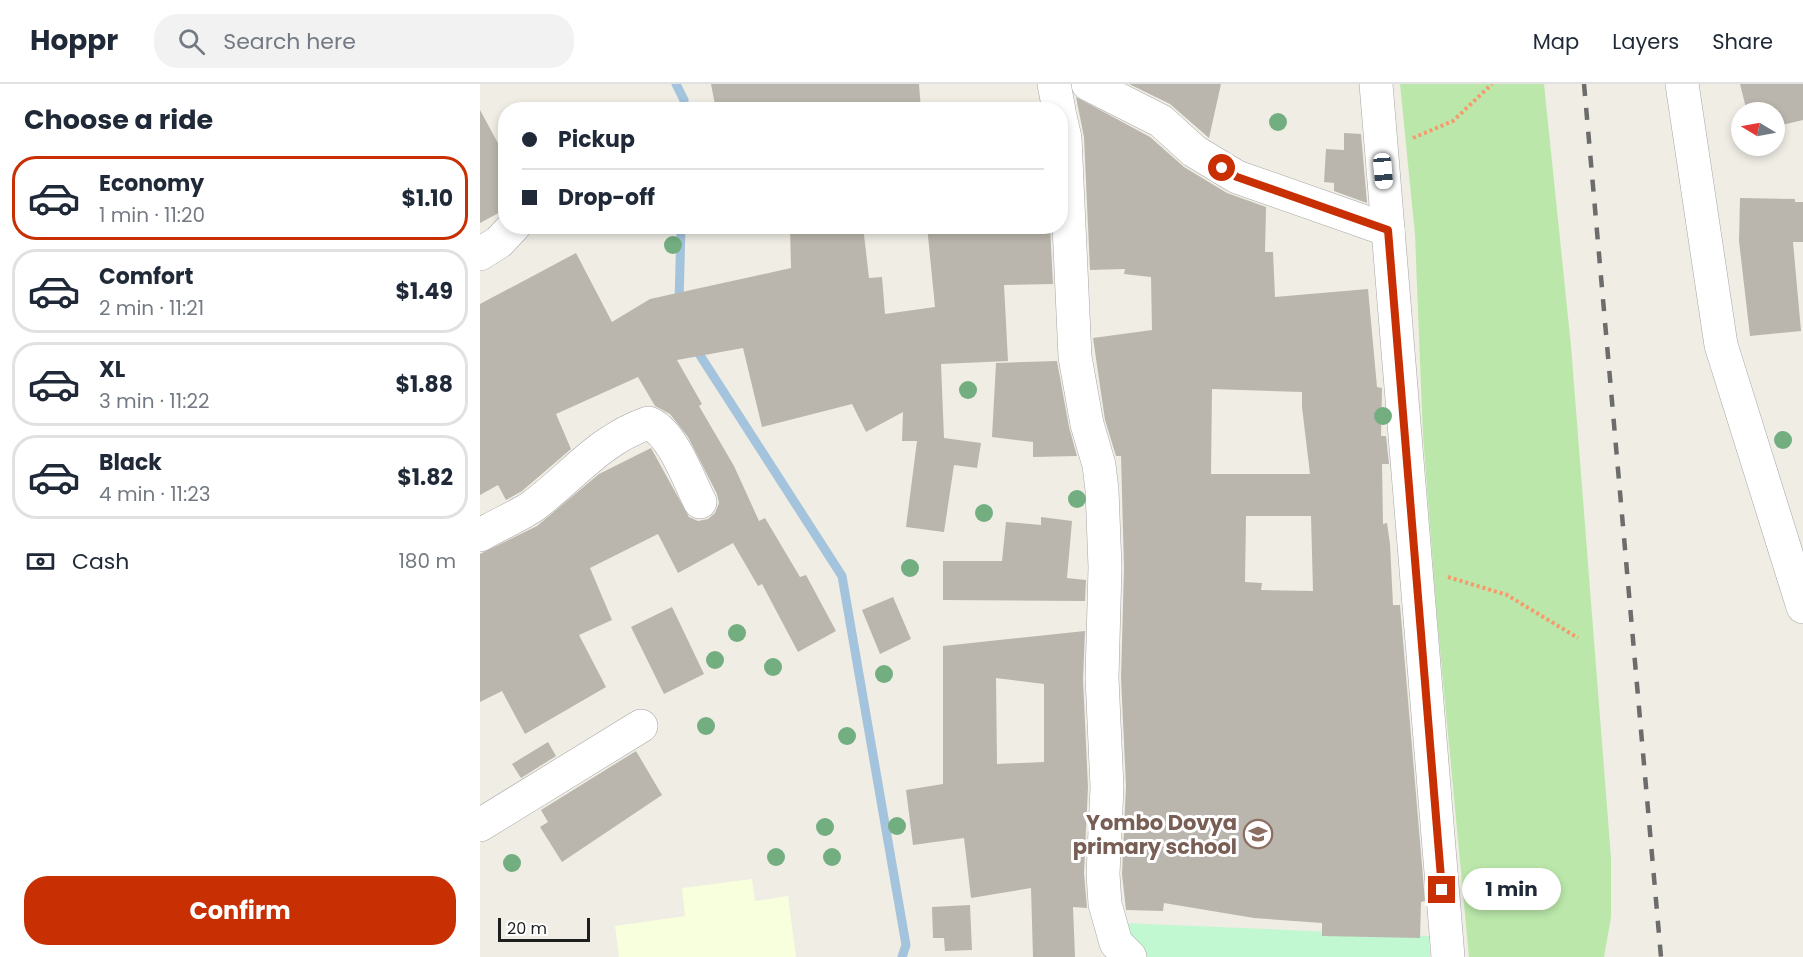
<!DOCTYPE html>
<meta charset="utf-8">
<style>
:root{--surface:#fff;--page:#f2f2f3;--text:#1f2937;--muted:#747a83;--line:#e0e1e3;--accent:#c82f03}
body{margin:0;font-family:Poppins,sans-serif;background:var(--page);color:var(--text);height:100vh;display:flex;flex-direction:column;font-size:22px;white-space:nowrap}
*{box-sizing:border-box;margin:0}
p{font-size:20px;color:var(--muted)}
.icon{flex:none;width:33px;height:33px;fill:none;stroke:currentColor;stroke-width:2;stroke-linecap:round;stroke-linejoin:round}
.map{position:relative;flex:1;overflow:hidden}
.details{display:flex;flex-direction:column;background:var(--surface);width:480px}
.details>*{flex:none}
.hud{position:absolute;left:18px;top:18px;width:570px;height:132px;border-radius:24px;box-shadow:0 3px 9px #0003;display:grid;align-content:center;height:132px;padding:0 24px;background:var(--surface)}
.needle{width:39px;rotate:280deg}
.controls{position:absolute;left:1251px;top:18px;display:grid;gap:12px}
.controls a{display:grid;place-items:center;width:54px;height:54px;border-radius:50%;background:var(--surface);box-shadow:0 3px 9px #0003;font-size:30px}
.scale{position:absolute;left:18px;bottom:15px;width:92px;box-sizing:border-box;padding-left:6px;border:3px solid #1e1e1e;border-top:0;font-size:16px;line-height:21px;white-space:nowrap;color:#1e1e1e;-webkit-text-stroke:4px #fff;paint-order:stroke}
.end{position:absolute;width:27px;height:27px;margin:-14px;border:8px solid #c82f03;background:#fff;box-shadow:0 0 0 3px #fff}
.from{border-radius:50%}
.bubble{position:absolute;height:42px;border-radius:21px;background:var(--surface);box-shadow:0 3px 9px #0003;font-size:20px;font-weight:700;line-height:42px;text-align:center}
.car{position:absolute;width:18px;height:36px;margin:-18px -9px;border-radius:8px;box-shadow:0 0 4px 2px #0007;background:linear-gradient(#fff 24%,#345 0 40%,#fff 0 76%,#345 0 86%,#fff 0)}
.hud b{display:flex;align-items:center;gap:21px;height:57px;font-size:22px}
.hud b+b{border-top:2px solid var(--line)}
.hud i{width:15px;height:15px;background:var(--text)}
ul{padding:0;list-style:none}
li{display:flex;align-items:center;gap:18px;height:84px;margin:0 12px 9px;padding:0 12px;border:3px solid var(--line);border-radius:24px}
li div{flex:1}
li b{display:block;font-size:22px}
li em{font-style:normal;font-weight:700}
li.active{border-color:var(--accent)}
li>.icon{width:54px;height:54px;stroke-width:1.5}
h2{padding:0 24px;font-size:27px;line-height:72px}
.pay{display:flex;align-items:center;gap:15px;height:66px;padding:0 24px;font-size:22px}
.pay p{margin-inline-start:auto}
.action{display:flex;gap:12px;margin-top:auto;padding:12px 24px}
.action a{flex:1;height:69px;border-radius:24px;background:var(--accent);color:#fff;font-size:24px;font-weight:700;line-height:69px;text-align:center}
header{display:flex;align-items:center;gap:36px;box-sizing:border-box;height:84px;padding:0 30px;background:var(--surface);border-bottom:2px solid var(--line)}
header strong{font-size:28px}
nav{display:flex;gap:33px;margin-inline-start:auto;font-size:21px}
.search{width:420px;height:54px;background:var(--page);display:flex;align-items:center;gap:15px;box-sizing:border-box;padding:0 21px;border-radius:24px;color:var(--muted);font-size:22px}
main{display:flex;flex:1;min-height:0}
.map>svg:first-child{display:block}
.education{fill:#f7ffdd}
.grass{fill:#bbe8aa}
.park{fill:#c1f8d2}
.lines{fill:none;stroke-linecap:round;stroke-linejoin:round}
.stream{stroke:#a4c3dc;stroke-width:9}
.building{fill:#bbb6ad;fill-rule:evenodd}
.minor-casing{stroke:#a5a5a5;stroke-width:34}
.path{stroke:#f8996b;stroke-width:4;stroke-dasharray:3 3;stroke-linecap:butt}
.minor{stroke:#fff;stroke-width:33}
.rail{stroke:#6c6c6c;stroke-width:4.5;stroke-dasharray:12 12;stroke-linecap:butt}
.tree{fill:#73ae80}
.route{stroke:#c82f03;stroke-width:8}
.labels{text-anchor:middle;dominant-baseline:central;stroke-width:6;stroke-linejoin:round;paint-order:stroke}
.education-label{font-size:21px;font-weight:bold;fill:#785e54;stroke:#fff;text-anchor:end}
</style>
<header>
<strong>Hoppr</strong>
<div class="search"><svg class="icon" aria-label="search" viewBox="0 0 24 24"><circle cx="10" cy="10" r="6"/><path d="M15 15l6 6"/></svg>Search here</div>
<nav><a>Map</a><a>Layers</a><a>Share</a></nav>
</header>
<main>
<section class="details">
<h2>Choose a ride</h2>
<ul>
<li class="active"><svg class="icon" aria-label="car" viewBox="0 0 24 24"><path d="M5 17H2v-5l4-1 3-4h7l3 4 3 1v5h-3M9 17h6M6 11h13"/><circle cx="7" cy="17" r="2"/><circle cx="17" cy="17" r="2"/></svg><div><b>Economy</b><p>1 min · 11:20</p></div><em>$1.10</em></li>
<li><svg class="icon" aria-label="car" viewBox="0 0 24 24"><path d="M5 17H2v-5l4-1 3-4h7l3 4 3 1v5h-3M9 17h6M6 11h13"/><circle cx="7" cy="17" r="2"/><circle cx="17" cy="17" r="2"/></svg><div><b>Comfort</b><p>2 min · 11:21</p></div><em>$1.49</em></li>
<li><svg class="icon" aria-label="car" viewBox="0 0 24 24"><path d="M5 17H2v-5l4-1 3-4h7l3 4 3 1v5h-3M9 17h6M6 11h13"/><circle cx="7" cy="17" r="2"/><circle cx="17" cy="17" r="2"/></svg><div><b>XL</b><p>3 min · 11:22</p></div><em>$1.88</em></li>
<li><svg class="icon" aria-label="car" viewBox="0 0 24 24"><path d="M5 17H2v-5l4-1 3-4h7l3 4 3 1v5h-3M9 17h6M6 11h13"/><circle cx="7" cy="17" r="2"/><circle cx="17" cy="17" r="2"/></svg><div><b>Black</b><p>4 min · 11:23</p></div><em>$1.82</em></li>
</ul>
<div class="pay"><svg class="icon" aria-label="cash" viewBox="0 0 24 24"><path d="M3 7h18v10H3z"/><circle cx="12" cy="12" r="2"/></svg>Cash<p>180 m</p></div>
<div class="action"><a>Confirm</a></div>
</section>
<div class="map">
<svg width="1323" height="873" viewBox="0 0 1323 873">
<rect width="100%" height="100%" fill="#efede4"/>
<polygon class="education" points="272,795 275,817 308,812 316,873 139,873 135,842 205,832 202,804"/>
<polygon class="grass" points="920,0 1064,0 1091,262 1131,774 1131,833 1124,873 989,873 957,533 943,352 935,151"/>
<polygon class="park" points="642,839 949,852 950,873 643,873"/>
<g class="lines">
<g class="stream">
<polyline points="196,0 204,16 204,26"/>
<polyline points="199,219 201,142"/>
<polyline points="214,262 362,492 426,861 422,873"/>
</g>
</g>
<g class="building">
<polygon points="231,0 439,0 441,26 304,26 304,19 273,26 236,26"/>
<polygon points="649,0 741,0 729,54 690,20"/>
<polygon points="1260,0 1323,0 1323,36 1294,43 1294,28 1267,28"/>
<path d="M596,13L670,53L704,83L747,109L786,123L785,168H793L795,213L888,205L897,303L902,304L901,352H906L909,380H902L903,440L907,439L910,460L913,521H920L945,817L941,818L940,854L842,852V839L774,834L684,819L683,827L646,826L642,790L646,702L641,594L644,484L641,372H636L625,336L613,254L672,246L671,193L644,190L645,185L610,186L604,53ZM732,305L822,308V323L830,390H731ZM766,432H831L833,507L781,506L782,499L765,498Z"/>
<polygon points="0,26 26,74 26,125 0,139"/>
<polygon points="864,49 881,50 887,119 854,107 854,99 844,98 846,65 864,66"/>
<polygon points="1260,114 1315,115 1315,118 1323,118 1323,158 1313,158 1321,247 1270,252 1259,157"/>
<polygon points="310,142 383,142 389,194 402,193 405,230 455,223 447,142 570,142 573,200 524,201 528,277 461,280 464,354 501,359 497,384 474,381 464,448 426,443 437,357 422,357 423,328 386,348 372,320 282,343 263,264 197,276 222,320 219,322 254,382 279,437 285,434 320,493 326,491 356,547 318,568 282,500 278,502 253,459 198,489 178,450 110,484 132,536 99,551 126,603 45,650 22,607 0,618 0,470 57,442 119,390 171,364 209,433 218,437 228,435 235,429 239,419 237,410 208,353 190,330 175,322 158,293 76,330 91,365 42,407 26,416 18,401 0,411 0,220 96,169 132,238 170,215 311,184"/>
<polygon points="577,277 589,343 597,372 553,373 553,358 512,353 516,279"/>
<polygon points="561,433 592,437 587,494 606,496 605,517 463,516 463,477 522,477 526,438 561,441"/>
<polygon points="413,513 431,555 400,570 382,526"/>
<polygon points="192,523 224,590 184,610 151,543"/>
<path d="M605,547L603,595L608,703L604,789L607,824L593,823L595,873H553L551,804L491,814L484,754L433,761L426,706L463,700V562ZM516,594L564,600V678L517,680Z"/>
<polygon points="68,658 76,672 41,694 32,680"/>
<polygon points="156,667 182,711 82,778 60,743 68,738 61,726"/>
<polygon points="490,821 492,866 465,867 464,854 453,854 452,823"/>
</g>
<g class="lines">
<g class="minor-casing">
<g id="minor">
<polyline points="574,0 579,26"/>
<polyline points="608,0 681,37 714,67 757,93 908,146"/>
<polyline points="896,0 968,873"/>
<polyline points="1202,0 1241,261 1323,523"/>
<polyline points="580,32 585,54 595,273 607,340 619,381 622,406 625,483 622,594 627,703 623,790 625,820 636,859 650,873"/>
<polyline points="0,170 19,158 34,142"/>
<path d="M0,451C17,441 37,433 53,422C92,393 119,356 168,339C192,347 209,397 220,418"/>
<polyline points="0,741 161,642"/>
</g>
</g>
<g class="path">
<polyline points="933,54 973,37 1012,0"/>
<polyline points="968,493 1027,511 1098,554"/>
</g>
<use href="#minor" class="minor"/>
<polyline class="rail" points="1104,0 1181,873"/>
</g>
<g class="tree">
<circle cx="798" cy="38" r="9"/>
<circle cx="193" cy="161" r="9"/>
<circle cx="488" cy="306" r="9"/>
<circle cx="903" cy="332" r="9"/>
<circle cx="1303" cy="356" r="9"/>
<circle cx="597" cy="415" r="9"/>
<circle cx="504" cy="429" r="9"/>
<circle cx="430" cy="484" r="9"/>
<circle cx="257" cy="549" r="9"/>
<circle cx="235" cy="576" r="9"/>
<circle cx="293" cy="583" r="9"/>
<circle cx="404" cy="590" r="9"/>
<circle cx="226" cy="642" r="9"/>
<circle cx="367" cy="652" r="9"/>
<circle cx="417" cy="742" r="9"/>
<circle cx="345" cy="743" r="9"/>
<circle cx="296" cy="773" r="9"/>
<circle cx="352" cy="773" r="9"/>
<circle cx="32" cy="779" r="9"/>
</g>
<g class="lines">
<polyline class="route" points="742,84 757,93 908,146 962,806"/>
</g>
<defs>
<g id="school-ring" transform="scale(1.5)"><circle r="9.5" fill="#fff" stroke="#8d6e63" stroke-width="1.5"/><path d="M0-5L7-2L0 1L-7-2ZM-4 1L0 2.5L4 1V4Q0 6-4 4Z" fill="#8d6e63"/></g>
</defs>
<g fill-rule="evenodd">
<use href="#school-ring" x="778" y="750"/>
</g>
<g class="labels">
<g class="education-label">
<text x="757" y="738">Yombo Dovya<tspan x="757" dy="24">primary school</tspan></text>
</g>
</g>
</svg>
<div class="controls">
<a><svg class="needle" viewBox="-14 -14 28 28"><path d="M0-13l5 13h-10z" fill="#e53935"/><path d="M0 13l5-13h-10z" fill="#747a83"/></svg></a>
</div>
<div class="scale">20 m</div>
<i class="end from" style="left:742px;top:84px"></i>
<i class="end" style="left:962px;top:806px"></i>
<div class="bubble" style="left:982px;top:784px;width:99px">1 min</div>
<i class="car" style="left:903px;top:87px;rotate:175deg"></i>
<div class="hud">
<b><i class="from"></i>Pickup</b>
<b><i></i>Drop-off</b>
</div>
</div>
</main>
